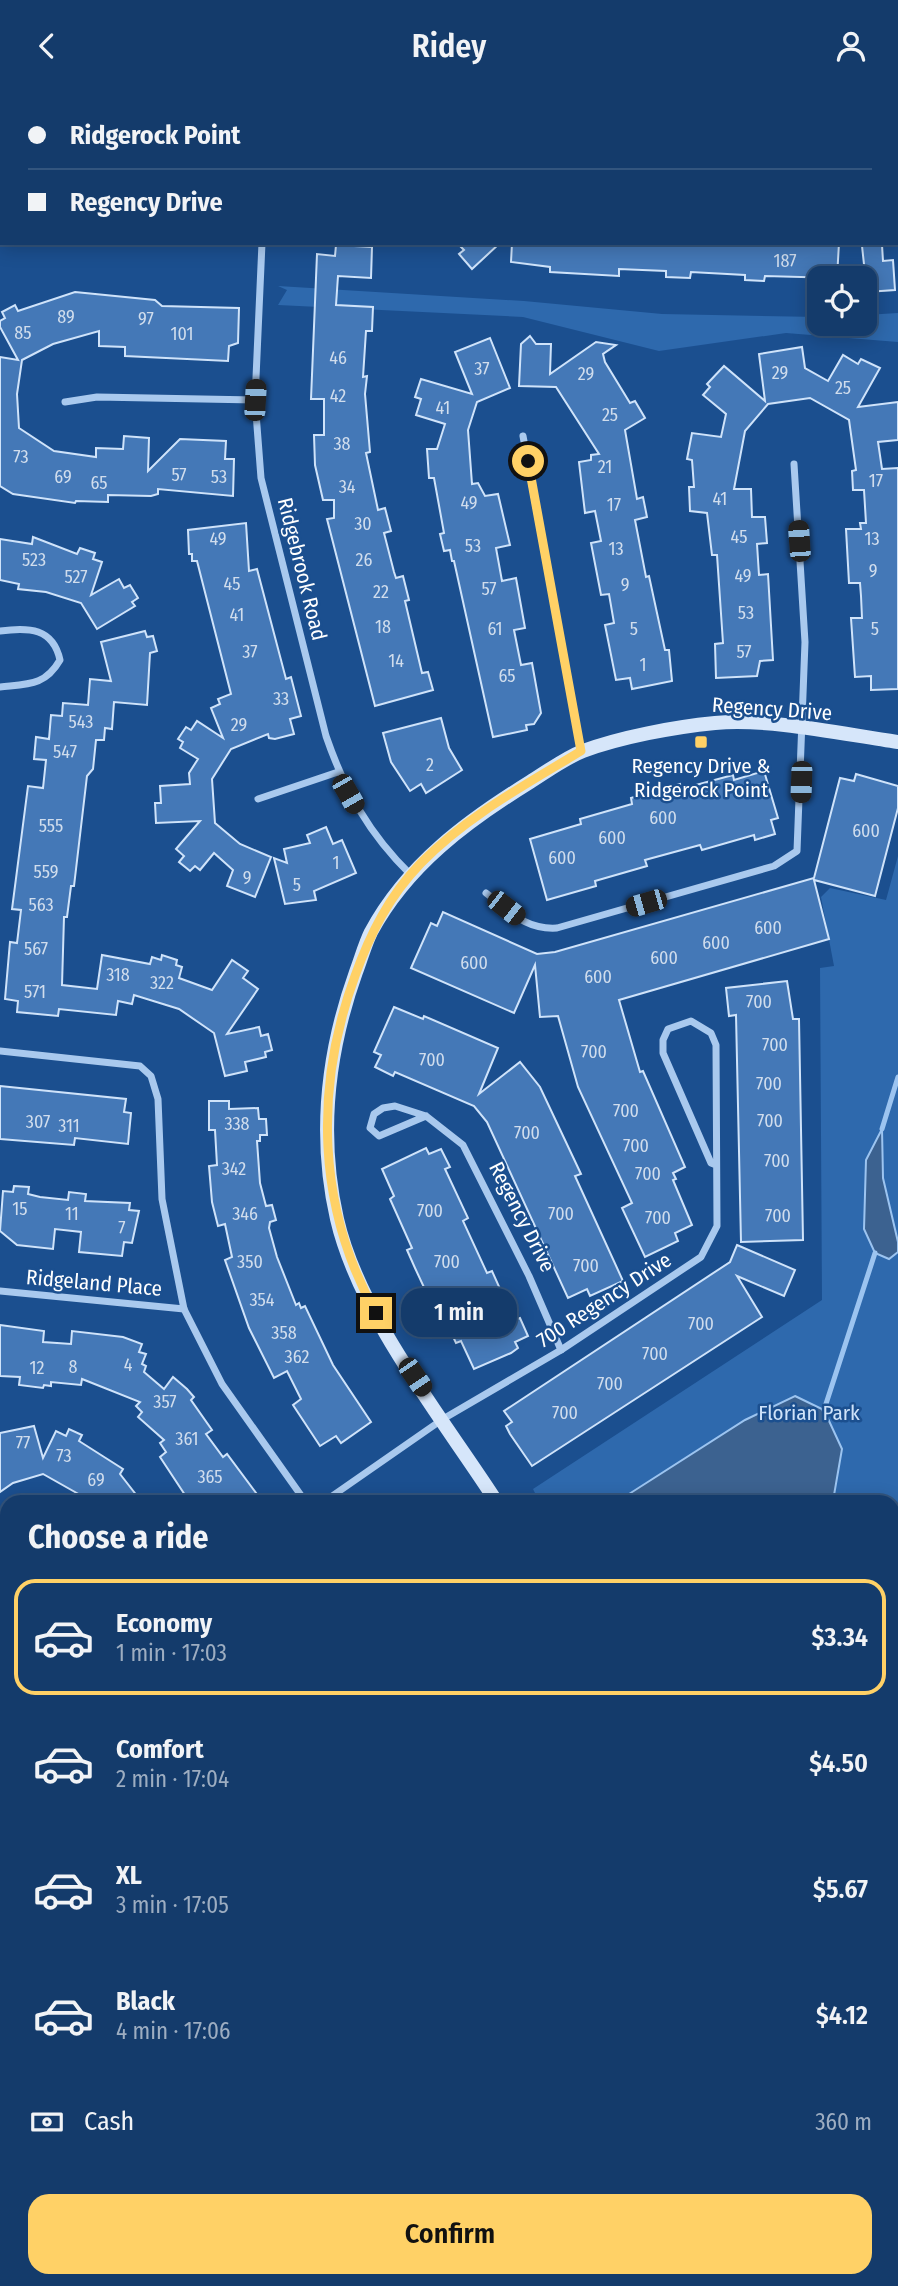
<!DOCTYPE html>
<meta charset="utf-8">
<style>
:root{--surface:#143b6b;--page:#1d4271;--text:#f1f3f6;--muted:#9dadc1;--line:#33557e;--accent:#ffd166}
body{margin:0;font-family:"Fira Sans Condensed",sans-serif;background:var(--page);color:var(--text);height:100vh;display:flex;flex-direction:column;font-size:26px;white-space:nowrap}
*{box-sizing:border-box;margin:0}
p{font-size:23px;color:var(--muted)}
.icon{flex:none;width:38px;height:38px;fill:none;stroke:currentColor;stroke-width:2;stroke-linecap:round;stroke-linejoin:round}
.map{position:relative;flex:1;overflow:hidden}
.details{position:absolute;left:0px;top:1404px;width:900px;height:793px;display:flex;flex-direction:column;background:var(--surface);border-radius:21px 21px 0 0;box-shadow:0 4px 18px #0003,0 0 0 2px var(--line)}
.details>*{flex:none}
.banner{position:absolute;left:0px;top:0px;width:900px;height:154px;box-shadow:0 4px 18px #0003,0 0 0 2px var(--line);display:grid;align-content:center;height:154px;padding:0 28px;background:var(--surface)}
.tools{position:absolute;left:807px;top:175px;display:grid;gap:14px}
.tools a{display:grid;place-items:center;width:70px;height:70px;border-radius:14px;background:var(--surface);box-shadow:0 4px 18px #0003,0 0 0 2px var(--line);font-size:35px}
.end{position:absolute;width:32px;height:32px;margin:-16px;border:9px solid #ffd166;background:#111;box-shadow:0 0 0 4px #111}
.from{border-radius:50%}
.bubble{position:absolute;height:49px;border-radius:21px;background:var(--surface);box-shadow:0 4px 18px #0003,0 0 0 2px var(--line);font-size:23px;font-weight:600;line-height:49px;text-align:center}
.car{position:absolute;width:21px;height:42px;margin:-21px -10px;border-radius:9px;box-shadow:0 0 5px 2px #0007;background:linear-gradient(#222 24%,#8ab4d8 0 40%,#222 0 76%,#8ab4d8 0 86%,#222 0)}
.banner b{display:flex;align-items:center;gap:24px;height:66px;font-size:26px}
.banner b+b{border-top:2px solid var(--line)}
.banner i{width:18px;height:18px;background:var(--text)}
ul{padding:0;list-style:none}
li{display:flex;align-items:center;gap:21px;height:116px;margin:0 14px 10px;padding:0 14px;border:4px solid transparent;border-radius:21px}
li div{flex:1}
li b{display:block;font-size:26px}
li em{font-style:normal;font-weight:600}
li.active{border-color:var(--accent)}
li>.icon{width:63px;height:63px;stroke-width:1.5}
h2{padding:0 28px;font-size:32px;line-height:84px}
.pay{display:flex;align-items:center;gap:18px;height:77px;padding:0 28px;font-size:26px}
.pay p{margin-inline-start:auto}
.primary-button{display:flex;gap:14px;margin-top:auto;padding:14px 28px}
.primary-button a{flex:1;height:80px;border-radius:21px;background:var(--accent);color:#111;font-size:28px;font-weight:600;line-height:80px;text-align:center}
header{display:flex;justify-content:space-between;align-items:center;height:91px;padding:0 28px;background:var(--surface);font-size:32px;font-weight:600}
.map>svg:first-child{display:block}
.green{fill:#2e69ad}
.water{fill:#3c6290;stroke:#9cc4f0;stroke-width:2}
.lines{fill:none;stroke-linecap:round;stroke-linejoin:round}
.stream{stroke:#9cc4f0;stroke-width:5}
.building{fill:#4478b7;stroke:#cfe3fa;stroke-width:2}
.lane{stroke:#a9c9ee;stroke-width:5}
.street{stroke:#a9c9ee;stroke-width:7}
.secondary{stroke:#d6e6fa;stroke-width:14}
.route{stroke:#ffd166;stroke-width:9}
.poi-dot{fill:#ffd166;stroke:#1b4f8f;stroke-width:2.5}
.labels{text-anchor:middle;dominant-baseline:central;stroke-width:5;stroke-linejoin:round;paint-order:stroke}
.number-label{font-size:18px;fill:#d0dded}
.street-label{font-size:21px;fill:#fff;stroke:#1b4f8f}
.poi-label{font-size:21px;fill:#fff;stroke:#1b4f8f}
.park-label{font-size:21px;fill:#cfe3fa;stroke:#1b4f8f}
</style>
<header><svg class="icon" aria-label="back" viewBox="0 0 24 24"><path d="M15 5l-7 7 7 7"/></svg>Ridey<svg class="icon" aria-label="person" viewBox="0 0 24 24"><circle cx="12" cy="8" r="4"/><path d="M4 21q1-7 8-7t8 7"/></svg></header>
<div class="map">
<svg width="898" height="2195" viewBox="0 0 898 2195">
<rect width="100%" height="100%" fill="#1b4f8f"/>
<g class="green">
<polygon points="278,195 524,210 662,223 819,226 819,233 864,233 865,224 898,222 898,251 786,242 659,260 523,226 278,214 287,199"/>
<polygon points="898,765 898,2195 611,2195 611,2189 892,2189 892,1410 539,1410 533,1398 822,1209 820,877 834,875 821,806 830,797 886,809"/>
</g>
<g class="water">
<polygon points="882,1038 883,1087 898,1151 898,1161 889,1168 875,1162 864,1138 866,1069"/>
<polygon points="795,1305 824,1319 842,1358 833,1410 628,1410 629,1403 745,1329"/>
</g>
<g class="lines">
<g class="stream">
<polyline points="882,1038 898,986"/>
<polyline points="824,1319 875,1162"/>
</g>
</g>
<g class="building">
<polygon points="457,152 500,152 472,178 459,163 464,159"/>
<polygon points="512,152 839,152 837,187 765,185 764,190 745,189 745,184 691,181 690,187 666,186 666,180 619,178 619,185 550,181 550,176 511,171"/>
<polygon points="336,154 372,156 371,187 338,185 336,214 373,216 372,240 366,240 363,286 367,285 365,303 370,361 366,362 378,419 385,417 391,440 384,442 394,481 396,487 403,485 409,509 405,510 422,582 428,581 433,599 375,615 327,428 334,427 334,409 323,409 315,374 314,344 324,344 324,308 311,308 317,163 335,165"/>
<polygon points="882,154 883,170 893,169 895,199 867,201 862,155"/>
<polygon points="75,201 155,209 162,215 239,217 238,252 229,255 228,270 125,265 125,256 99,255 99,240 53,253 22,269 17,303 19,337 54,360 96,366 96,357 123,358 124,345 149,347 148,380 180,348 226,350 225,368 234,368 233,405 158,398 158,403 151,405 108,404 108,411 76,410 75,412 13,403 0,395 0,266 18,269 0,236 0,230 5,227 2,221 15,214 18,220"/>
<polygon points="530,245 536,253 551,253 550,283 596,251 616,254 603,263 605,271 630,312 635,310 645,327 625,339 637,408 643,406 647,426 635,429 646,486 649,485 665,559 669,559 672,590 632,598 630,587 616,589 605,534 614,532 609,503 601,504 591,452 601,450 595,420 585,422 579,371 591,369 591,364 599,363 556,296 519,295 521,253"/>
<polygon points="490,247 510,297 477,311 468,339 472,393 478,392 485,405 498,403 510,454 496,457 502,490 516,487 525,537 514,539 521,574 532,572 541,622 534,633 526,634 527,639 493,646 454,470 452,470 450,459 444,460 440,443 444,442 434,387 429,387 427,358 437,358 445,333 416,324 421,308 415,306 421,288 472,303 455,261"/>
<polygon points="802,256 805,277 828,290 843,264 858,273 861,268 880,277 858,316 898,311 898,349 878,351 882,378 898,377 898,598 871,599 871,585 855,586 851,527 862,527 861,505 860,492 849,492 846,438 861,438 860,432 866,432 864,399 853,399 852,380 856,379 849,329 810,307 768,313 745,340 734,398 751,398 752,426 765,426 767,452 757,453 759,484 768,483 773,569 760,570 757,585 716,587 715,553 723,552 717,464 712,464 707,422 690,420 689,396 694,396 692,369 687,368 692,342 721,346 726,323 703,304 710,296 707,293 724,275 765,310 759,263"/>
<polygon points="246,432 249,480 257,478 286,588 291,586 301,625 290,628 294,643 275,648 269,647 268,643 231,658 212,688 215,732 240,753 271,766 255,806 227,795 233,779 214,762 200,779 195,775 190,780 179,771 184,765 176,758 200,730 156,732 155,712 161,712 160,695 190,693 189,682 198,668 180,657 183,651 178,648 186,636 191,639 197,630 223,647 211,617 220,613 218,608 231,603 197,470 192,470 192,463 189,463 188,439"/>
<polygon points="33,446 77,463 80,457 95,462 93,468 102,471 91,504 119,488 124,497 130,494 138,507 132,511 135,515 97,538 81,512 46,501 18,498 19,493 0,489 0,448 32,453"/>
<polygon points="145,540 147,546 153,545 157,560 150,562 147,614 114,611 112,638 105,637 104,649 96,649 93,678 87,685 74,795 71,795 67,826 64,826 62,894 97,898 102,864 150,873 152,866 161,869 162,864 177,869 176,874 182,876 179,887 212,899 232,869 248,880 243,887 258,898 227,943 259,936 261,945 268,943 272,959 265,961 266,966 245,971 247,980 225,985 214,942 179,918 134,904 132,913 118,910 116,924 59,918 58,925 17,921 18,910 5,908 10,851 17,852 21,819 12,818 28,695 43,697 46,669 34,668 36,646 49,648 51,624 62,625 63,612 88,614 90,588 111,590 101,551"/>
<polygon points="441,627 449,657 462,679 426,702 421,693 410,700 391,671 383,642"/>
<polygon points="764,680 778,727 771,729 775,743 755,749 754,744 702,759 700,754 645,769 647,775 595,790 596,795 547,809 530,748 581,733 580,728 632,713 631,707 680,693 681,698 733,684 734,689"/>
<polygon points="856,683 898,695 898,717 875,805 814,789 829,848 619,909 640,981 643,980 685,1076 673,1082 676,1088 673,1089 692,1134 675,1142 678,1150 645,1166 622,1117 632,1112 578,996 558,925 540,926 535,874 514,922 411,877 431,832 437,835 443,821 537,863 555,861 814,787 840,687 854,690"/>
<polygon points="326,736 333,753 342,749 356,782 314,800 316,809 285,813 274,767 287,772 284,758 310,752 307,744"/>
<polygon points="787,890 793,928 799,928 803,1149 741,1151 736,924 729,925 726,897"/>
<polygon points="394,916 423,928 424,925 498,957 479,1003 520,971 540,996 581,1083 575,1085 623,1190 590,1205 587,1198 568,1207 487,1031 474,1015 395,981 393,985 375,976 381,964 374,961"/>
<polygon points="0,995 126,1008 124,1021 131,1022 128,1053 75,1047 74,1054 0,1048"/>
<polygon points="209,1010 229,1010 229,1018 258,1017 259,1028 266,1028 267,1044 260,1044 260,1050 257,1050 260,1092 266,1115 272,1114 276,1129 270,1131 269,1137 277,1166 296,1214 299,1212 301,1217 305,1215 333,1274 371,1331 341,1352 336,1345 320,1355 293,1314 301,1308 287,1280 274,1287 249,1237 225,1169 232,1166 225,1133 218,1135 212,1111 209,1075 217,1074 215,1039 209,1039"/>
<polygon points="426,1057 429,1063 441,1058 450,1076 445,1078 468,1127 463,1130 487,1182 492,1180 514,1229 520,1227 528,1245 515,1251 518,1257 511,1262 474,1278 461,1250 456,1252 433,1203 428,1205 415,1177 407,1159 412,1157 390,1108 394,1105 382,1078"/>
<polygon points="14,1095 29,1096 28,1103 40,1106 68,1109 69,1101 86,1103 85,1110 130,1112 129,1119 139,1120 132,1152 124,1151 122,1165 79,1161 81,1141 55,1138 53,1158 17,1154 0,1140 3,1100 13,1101"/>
<polygon points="737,1154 795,1179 784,1205 737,1185 762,1226 532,1375 510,1343 506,1335 512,1331 504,1320 730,1171"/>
<polygon points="0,1234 44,1240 43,1251 71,1253 72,1240 123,1246 142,1253 139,1261 146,1263 142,1273 146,1275 144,1281 164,1298 173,1286 187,1298 194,1306 191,1309 212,1339 206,1343 223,1366 227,1363 262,1410 189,1410 160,1366 166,1361 160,1352 164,1349 138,1326 142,1321 136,1315 140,1311 82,1288 81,1294 51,1291 51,1295 44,1294 43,1297 19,1294 20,1286 0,1285"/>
<polygon points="34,1335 43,1367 56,1340 66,1345 69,1338 82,1344 79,1350 123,1378 120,1383 141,1410 91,1410 43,1383 13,1392 0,1401 0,1342"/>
</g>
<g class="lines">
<g class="lane">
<polyline points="892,1793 898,1794"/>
<polyline points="892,1842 898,1843"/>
</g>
<g class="street">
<polyline points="268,2 268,0"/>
<polyline points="526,2 526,0"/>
<polyline points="0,54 2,54"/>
<path d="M262,152L255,309L261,387L326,645C345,700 369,743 411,784"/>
<polyline points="65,311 97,306 255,309"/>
<polyline points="523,345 581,660"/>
<path d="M0,540C29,536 53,537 60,569C45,595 28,593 0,596"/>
<polyline points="258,708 338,681"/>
<path d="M486,802C510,820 525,839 557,837L774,775L797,760L805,551L794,373"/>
<polyline points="0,960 140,975 151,985 158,1008 162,1108 184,1218 222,1293 305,1410"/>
<polyline points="426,1025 379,1045 370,1037 374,1023 383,1017 395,1015 426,1025 463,1054 529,1185 561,1259"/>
<polyline points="0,1200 184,1218"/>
<polyline points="325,1410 443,1328 561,1259 701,1166 717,1135 716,954 711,942 691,930 668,938 663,949 663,962 711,1072 716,1074"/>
<polyline points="0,1645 7,1642"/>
<polyline points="0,1913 7,1914"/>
<polyline points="0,2166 7,2166"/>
<polyline points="221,2189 275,2195"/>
<polyline points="339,2195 339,2189"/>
</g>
<g class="secondary">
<path d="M496,1410C443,1328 359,1224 337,1128C318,1044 327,962 356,881C361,868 365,853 371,841C407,774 467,730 530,691C546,681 565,667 583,660C621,646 674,636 715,632C770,627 842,643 898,651"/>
<polyline points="591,2195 592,2189"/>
</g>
</g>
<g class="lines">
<path class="route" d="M376,1222C317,1117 314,997 355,885C370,843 389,805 421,772C467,725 525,694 581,660L528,370"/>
</g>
<rect class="poi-dot" x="694" y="644" width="14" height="14" rx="3.5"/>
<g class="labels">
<g class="number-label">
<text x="785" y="170">187</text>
<text x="66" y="226">89</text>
<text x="146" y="228">97</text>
<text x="23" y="242">85</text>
<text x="182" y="243">101</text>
<text x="338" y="267">46</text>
<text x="482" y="278">37</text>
<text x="780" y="282">29</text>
<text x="586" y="283">29</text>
<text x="843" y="297">25</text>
<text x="338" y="305">42</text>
<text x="443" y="317">41</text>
<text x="610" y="324">25</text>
<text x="342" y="353">38</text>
<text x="21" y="366">73</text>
<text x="605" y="376">21</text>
<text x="179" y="384">57</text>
<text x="63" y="386">69</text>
<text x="219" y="386">53</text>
<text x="876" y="390">17</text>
<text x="99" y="392">65</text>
<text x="347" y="396">34</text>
<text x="720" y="408">41</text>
<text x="469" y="412">49</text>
<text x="614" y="414">17</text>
<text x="363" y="433">30</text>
<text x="739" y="446">45</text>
<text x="218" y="448">49</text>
<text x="872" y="448">13</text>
<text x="473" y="455">53</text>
<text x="616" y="458">13</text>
<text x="34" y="469">523</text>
<text x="364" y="469">26</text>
<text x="873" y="480">9</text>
<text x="743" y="485">49</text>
<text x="76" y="486">527</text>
<text x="232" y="493">45</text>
<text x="625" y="494">9</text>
<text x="489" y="498">57</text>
<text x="381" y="501">22</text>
<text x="746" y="522">53</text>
<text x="237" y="524">41</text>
<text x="383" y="536">18</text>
<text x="495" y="538">61</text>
<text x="634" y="538">5</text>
<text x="875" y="538">5</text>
<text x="250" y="561">37</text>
<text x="744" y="561">57</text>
<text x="396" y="570">14</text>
<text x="643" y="574">1</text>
<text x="507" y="585">65</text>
<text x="281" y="608">33</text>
<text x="81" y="631">543</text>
<text x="239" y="634">29</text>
<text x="65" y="661">547</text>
<text x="430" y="674">2</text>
<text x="663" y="727">600</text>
<text x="51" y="735">555</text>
<text x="866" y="740">600</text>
<text x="612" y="747">600</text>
<text x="562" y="767">600</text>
<text x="336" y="772">1</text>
<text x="46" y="781">559</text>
<text x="247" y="787">9</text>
<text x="297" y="794">5</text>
<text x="41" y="814">563</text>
<text x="768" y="837">600</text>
<text x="716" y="852">600</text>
<text x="36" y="858">567</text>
<text x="664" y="867">600</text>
<text x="474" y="872">600</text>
<text x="118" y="884">318</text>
<text x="598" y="886">600</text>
<text x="162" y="892">322</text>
<text x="35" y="901">571</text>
<text x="759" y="911">700</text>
<text x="775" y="954">700</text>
<text x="594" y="961">700</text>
<text x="432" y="969">700</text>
<text x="769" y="993">700</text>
<text x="626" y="1020">700</text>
<text x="770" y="1030">700</text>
<text x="38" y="1031">307</text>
<text x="237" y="1033">338</text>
<text x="69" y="1035">311</text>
<text x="527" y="1042">700</text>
<text x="636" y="1055">700</text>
<text x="777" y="1070">700</text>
<text x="234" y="1078">342</text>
<text x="648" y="1083">700</text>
<text x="20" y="1118">15</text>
<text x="430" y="1120">700</text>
<text x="72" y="1123">11</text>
<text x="245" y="1123">346</text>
<text x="561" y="1123">700</text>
<text x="778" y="1125">700</text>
<text x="658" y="1127">700</text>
<text x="122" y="1137">7</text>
<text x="250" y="1171">350</text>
<text x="447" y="1171">700</text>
<text x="586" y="1175">700</text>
<text x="262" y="1209">354</text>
<text x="701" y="1233">700</text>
<text x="284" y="1242">358</text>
<text x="655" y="1263">700</text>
<text x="297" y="1266">362</text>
<text x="128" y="1274">4</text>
<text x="73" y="1276">8</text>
<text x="37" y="1277">12</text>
<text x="610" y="1293">700</text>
<text x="165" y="1311">357</text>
<text x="565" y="1322">700</text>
<text x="187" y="1348">361</text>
<text x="23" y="1352">77</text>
<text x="64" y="1365">73</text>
<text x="210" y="1386">365</text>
<text x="96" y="1389">69</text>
</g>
<g class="street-label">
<text transform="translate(302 478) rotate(76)">Ridgebrook Road</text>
<text transform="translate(772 618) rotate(4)">Regency Drive</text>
<text transform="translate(522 1126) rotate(63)">Regency Drive</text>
<text transform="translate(94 1192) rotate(5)">Ridgeland Place</text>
<text transform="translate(604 1209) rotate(-33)">700 Regency Drive</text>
</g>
<g class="poi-label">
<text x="701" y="675">Regency Drive &amp;<tspan x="701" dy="24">Ridgerock Point</tspan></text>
</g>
<g class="park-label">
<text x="809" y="1322">Florian Park</text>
</g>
</g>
</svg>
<div class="tools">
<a><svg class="icon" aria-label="locate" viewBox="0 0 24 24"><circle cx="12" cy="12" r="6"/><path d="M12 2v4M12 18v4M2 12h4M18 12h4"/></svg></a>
</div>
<i class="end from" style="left:528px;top:370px"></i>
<i class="end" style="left:376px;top:1222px"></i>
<div class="bubble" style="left:401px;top:1197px;width:116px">1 min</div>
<i class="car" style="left:255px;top:309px;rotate:3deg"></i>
<i class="car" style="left:799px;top:450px;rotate:356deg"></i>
<i class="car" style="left:801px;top:691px;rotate:182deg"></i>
<i class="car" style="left:348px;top:703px;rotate:150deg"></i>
<i class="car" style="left:646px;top:812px;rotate:254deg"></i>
<i class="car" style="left:506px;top:817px;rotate:128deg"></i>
<i class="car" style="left:415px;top:1286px;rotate:146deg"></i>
<div class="banner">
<b><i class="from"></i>Ridgerock Point</b>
<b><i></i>Regency Drive</b>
</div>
<section class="details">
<h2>Choose a ride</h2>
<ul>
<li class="active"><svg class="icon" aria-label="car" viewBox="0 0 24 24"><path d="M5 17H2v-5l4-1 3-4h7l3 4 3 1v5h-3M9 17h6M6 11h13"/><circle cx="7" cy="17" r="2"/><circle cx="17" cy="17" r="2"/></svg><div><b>Economy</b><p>1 min · 17:03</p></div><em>$3.34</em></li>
<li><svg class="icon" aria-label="car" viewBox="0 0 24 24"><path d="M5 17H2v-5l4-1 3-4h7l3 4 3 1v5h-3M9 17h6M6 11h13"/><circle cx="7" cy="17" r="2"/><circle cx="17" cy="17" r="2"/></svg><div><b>Comfort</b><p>2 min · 17:04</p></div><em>$4.50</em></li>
<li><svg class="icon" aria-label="car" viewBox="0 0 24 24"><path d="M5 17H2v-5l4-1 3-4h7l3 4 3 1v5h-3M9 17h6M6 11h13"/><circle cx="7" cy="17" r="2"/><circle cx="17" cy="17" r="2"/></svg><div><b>XL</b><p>3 min · 17:05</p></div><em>$5.67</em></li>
<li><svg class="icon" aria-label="car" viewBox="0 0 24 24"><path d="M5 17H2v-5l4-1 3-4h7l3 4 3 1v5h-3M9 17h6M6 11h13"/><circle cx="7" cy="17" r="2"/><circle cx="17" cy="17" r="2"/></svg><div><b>Black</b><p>4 min · 17:06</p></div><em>$4.12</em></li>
</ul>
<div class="pay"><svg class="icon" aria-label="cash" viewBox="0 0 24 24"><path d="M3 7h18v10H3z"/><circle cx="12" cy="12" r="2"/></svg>Cash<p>360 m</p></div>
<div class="primary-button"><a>Confirm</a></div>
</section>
</div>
